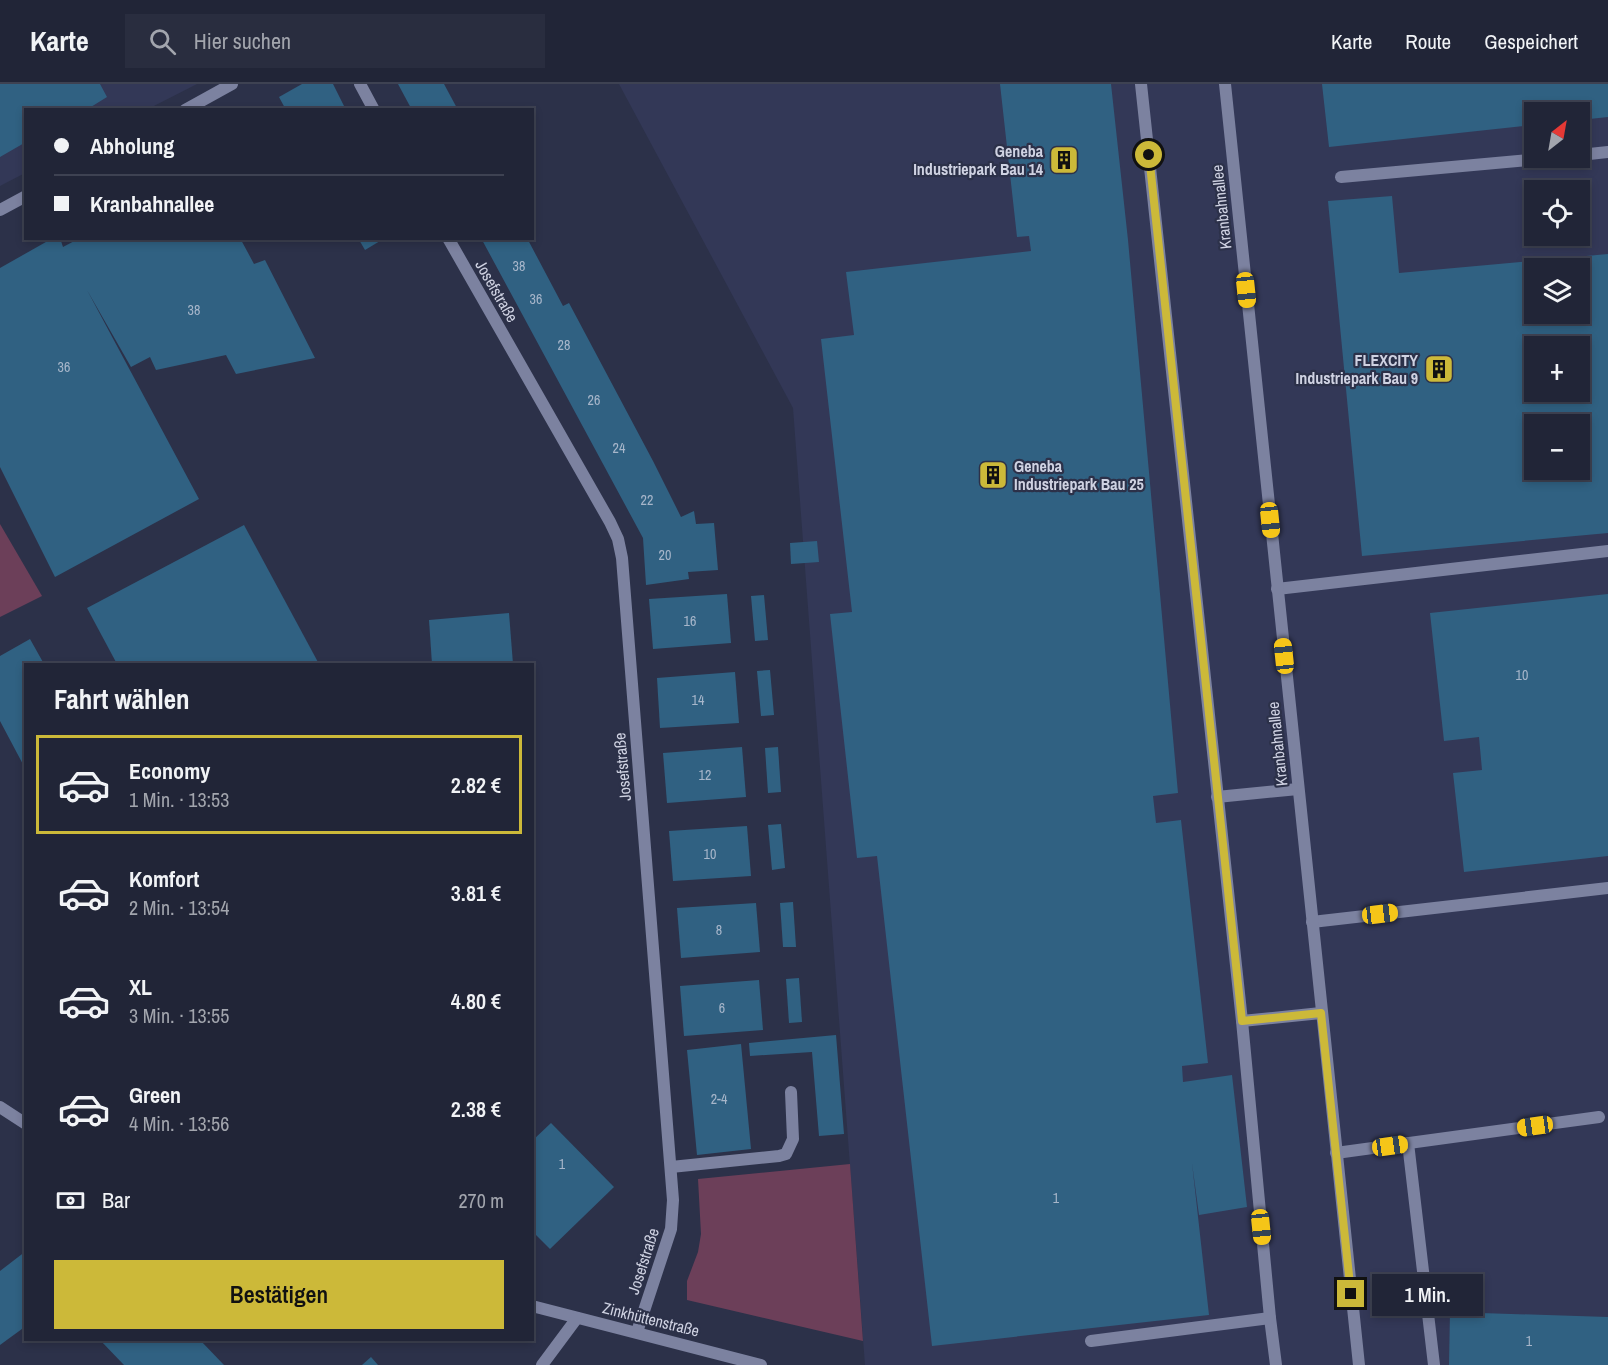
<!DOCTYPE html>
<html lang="de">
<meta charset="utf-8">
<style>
:root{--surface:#212537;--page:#292d3f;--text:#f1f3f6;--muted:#a2a5ad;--line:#3e4252;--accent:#ccb939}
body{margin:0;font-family:"Archivo Narrow",sans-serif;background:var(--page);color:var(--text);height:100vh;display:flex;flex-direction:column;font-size:22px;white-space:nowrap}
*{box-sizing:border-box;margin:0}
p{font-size:20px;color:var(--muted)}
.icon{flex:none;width:33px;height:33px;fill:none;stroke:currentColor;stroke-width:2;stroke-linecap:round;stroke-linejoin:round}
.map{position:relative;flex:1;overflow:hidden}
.panel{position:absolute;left:24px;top:579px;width:510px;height:678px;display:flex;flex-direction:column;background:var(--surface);border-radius:0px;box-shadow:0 3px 9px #0003,0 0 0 2px var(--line)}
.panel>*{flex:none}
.hud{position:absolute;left:24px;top:24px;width:510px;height:132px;border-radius:0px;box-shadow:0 3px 9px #0003,0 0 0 2px var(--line);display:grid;align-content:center;height:132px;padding:0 30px;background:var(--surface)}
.needle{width:39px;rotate:31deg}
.tools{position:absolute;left:1524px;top:18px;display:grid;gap:12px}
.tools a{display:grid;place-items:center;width:66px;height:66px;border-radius:0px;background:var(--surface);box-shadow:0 3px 9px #0003,0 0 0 2px var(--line);font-size:30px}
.end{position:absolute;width:27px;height:27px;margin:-14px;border:8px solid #ccb939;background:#111;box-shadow:0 0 0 3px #111}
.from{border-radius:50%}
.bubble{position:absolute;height:42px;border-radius:0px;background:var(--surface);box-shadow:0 3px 9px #0003,0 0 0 2px var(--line);font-size:20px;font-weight:600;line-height:42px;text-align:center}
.car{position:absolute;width:18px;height:36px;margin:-18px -9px;border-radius:8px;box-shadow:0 0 4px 2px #0007;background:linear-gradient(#f5c518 24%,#345 0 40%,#f5c518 0 76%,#345 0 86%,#f5c518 0)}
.hud b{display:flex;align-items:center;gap:21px;height:57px;font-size:22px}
.hud b+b{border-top:2px solid var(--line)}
.hud i{width:15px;height:15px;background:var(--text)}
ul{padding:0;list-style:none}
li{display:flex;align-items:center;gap:18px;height:99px;margin:0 12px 9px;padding:0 18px;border:3px solid transparent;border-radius:0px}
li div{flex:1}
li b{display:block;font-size:22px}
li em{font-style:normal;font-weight:600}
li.current{border-color:var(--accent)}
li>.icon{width:54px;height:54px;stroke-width:1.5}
h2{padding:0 30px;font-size:27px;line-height:72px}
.pay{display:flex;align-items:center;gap:15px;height:66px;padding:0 30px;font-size:22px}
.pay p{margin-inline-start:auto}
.cta{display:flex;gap:12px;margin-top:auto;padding:12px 30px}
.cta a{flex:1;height:69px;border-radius:0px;background:var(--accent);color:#111;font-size:24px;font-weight:600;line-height:69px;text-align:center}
header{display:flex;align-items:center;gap:36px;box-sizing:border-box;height:84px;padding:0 30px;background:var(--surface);border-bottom:2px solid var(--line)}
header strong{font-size:28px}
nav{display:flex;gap:33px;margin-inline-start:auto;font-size:21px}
.search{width:420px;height:54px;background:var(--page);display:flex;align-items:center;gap:15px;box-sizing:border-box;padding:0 21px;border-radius:0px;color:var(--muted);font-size:22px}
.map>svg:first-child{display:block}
.built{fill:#333857;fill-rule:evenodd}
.green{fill:#6c3f59}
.building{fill:#306182;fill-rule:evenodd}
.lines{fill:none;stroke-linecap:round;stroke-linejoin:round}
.lane{stroke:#7c82a0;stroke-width:12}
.street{stroke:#7c82a0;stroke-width:12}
.route{stroke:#ccb939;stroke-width:8}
.labels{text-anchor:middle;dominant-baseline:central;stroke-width:4.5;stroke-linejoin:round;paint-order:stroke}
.number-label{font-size:14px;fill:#a7b6ca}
.poi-label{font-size:16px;font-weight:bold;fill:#cfd2e2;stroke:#2c3149;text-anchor:end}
.street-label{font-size:16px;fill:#cfd2e2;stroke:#2c3149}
</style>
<header>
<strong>Karte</strong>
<div class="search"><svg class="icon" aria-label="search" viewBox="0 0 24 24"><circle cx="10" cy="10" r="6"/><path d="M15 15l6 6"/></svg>Hier suchen</div>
<nav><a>Karte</a><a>Route</a><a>Gespeichert</a></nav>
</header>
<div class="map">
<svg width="1608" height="1281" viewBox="0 0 1608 1281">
<rect width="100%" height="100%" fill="#2c3149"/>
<g class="built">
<polygon points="0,0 197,0 148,25 26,26 25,89 0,102"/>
<path d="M619,0H1608V1281H865L793,324ZM1534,28H1580V74H1534ZM1534,106H1580V152H1534ZM1534,184H1580V230H1534ZM1534,262H1580V308H1534ZM1534,340H1580V386H1534Z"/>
</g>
<g class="green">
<polygon points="0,440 42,512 0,533"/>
<polygon points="850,1080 863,1257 687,1216 687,1197 698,1168 701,1150 698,1095"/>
</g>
<g class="building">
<polygon points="0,0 100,0 107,13 86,26 26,26 26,58 0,73"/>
<polygon points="302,0 333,0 346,26 286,26 279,13"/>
<polygon points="398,0 444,0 458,26 412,26"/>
<polygon points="1000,0 1111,0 1128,156 1178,709 1153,712 1156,739 1181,736 1208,979 1182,982 1183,998 1232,991 1247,1123 1199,1131 1192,1079 1209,1231 932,1262 877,772 857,774 830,530 852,528 821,255 854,251 846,188 1031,167 1029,152 1017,153"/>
<polygon points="1322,0 1608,0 1608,33 1580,36 1580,28 1534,28 1534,41 1329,63"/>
<path d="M1392,112L1399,189L1608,170V449L1362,472L1328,117ZM1534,184H1580V230H1534ZM1534,262H1580V308H1534ZM1534,340H1580V386H1534Z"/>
<polygon points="53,154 60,154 63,163 80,154 240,154 254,180 265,176 315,274 236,290 226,271 156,286 150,273 131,283 87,206 199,415 55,493 0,383 0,184"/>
<polygon points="358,154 385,154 365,166"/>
<polygon points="481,154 527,154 563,222 569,219 653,377 681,433 694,427 696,440 714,439 718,486 688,488 689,495 646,501 643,454"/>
<polygon points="244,441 319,580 117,580 87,524"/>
<polygon points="817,457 819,478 791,480 790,459"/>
<polygon points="727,510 731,559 653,565 649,515"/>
<polygon points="1608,510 1608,772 1464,788 1453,689 1482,686 1479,653 1444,657 1430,529"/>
<polygon points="764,511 768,556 755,557 751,512"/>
<polygon points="509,529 513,580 432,580 429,536"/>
<polygon points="30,555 44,580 26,580 26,686 0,637 0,572"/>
<polygon points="770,586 774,631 761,632 757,587"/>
<polygon points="735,588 739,639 660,644 657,594"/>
<polygon points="742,663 746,713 667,719 663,669"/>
<polygon points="778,663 781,708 768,709 765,664"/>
<polygon points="781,740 785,784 772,786 768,741"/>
<polygon points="747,742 751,792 673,797 669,747"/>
<polygon points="793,818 796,863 783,863 780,819"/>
<polygon points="756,819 760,868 681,874 677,824"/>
<polygon points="799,894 802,938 789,939 786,895"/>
<polygon points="759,896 763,946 684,952 680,902"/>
<polygon points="836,951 844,1050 819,1052 812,968 750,972 749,959"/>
<polygon points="741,960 751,1065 697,1071 687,966"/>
<polygon points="551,1039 614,1103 550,1165 532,1147 532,1057"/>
<polygon points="26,1167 26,1242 0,1261 0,1187"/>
<polygon points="1450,1228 1608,1233 1608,1281 1449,1281"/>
<polygon points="100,1256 200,1256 224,1281 124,1281"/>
<polygon points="371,1273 378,1281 362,1281"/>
</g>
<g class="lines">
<g class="lane">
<polyline points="1580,71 1608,68"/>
<polyline points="1341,93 1550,74"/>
<polyline points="1277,505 1608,467"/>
<polyline points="1217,713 1298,705"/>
<polyline points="1312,838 1608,804"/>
<polyline points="1242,937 1321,929"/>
<polyline points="1408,1059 1434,1281"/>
<polyline points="1336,1069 1599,1033"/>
<polyline points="671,1083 779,1072 786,1070 793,1055 791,1008"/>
<polyline points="1270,1234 1276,1281"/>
<polyline points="1091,1257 1270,1234 1242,937 1141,0"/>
</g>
<g class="street">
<polyline points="360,0 374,26"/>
<polyline points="1225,0 1359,1281"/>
<polyline points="185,26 232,0"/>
<polyline points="0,126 26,112"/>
<polyline points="448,154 610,438 618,455 622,474 673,1116 671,1145 637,1248"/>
<polyline points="0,1023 26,1040"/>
<polyline points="532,1222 761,1281"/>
<polyline points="542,1281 577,1234"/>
</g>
</g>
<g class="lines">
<polyline class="route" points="1149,71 1242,937 1321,929 1351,1210"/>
</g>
<defs>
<g id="building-square" transform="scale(1.5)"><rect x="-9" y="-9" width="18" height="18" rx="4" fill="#ccb939" stroke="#2c3149"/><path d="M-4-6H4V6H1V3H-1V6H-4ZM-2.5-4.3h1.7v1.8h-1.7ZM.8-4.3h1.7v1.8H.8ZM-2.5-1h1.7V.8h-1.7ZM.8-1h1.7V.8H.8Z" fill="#111"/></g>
</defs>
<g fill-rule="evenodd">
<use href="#building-square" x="1064" y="76"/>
<use href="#building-square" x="1439" y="285"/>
<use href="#building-square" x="993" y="391"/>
</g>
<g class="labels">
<g class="number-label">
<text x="519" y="182">38</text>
<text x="536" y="215">36</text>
<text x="194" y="226">38</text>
<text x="564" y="261">28</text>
<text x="64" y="283">36</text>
<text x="594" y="316">26</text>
<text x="619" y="364">24</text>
<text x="647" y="416">22</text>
<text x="665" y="471">20</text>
<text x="690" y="537">16</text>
<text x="1522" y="591">10</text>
<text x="698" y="616">14</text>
<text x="705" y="691">12</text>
<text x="710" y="770">10</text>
<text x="719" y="846">8</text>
<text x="722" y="924">6</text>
<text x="719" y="1015">2-4</text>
<text x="562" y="1080">1</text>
<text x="1056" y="1114">1</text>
<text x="1529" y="1257">1</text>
</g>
<g class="poi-label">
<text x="1043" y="67">Geneba<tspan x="1043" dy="18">Industriepark Bau 14</tspan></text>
<text x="1418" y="276">FLEXCITY<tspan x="1418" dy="18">Industriepark Bau 9</tspan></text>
<text x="1014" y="382" text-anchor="start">Geneba<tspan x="1014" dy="18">Industriepark Bau 25</tspan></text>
</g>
<g class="street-label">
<text transform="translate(1221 123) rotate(-96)">Kranbahnallee</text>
<text transform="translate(497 207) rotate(60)">Josefstraße</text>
<text transform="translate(1277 660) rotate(-96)">Kranbahnallee</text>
<text transform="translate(622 683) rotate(-95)">Josefstraße</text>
<text transform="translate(643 1177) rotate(-72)">Josefstraße</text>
<text transform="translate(651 1235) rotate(14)">Zinkhüttenstraße</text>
</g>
</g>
</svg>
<div class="tools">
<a><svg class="needle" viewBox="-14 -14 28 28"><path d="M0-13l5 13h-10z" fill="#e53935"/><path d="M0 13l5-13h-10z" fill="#a2a5ad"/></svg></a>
<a><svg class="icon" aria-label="locate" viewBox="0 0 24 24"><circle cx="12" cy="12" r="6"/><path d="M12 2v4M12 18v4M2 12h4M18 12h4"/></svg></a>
<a><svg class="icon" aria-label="layers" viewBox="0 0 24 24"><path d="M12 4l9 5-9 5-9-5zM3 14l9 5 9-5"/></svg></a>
<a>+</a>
<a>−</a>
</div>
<i class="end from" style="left:1149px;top:71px"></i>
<i class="end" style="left:1351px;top:1210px"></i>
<div class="bubble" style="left:1372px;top:1190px;width:111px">1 Min.</div>
<i class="car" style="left:1246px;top:206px;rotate:174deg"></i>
<i class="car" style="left:1270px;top:436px;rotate:174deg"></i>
<i class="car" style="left:1284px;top:572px;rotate:354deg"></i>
<i class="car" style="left:1380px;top:830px;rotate:83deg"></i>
<i class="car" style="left:1535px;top:1042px;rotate:262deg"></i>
<i class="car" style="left:1390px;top:1062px;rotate:82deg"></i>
<i class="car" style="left:1261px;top:1143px;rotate:174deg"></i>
<div class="hud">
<b><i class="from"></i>Abholung</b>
<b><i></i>Kranbahnallee</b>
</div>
<section class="panel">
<h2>Fahrt wählen</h2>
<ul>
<li class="current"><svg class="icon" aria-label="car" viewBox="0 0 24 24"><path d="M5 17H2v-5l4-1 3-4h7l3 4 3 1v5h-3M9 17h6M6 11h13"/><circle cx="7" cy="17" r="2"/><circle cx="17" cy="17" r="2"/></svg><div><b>Economy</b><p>1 Min. · 13:53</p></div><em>2.82 €</em></li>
<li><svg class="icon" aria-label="car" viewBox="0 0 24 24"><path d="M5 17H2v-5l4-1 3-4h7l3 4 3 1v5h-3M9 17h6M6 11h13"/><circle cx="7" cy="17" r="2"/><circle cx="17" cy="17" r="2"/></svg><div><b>Komfort</b><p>2 Min. · 13:54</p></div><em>3.81 €</em></li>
<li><svg class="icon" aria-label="car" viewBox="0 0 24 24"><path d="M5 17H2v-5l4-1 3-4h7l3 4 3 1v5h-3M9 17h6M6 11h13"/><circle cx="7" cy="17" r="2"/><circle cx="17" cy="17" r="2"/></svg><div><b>XL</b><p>3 Min. · 13:55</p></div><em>4.80 €</em></li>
<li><svg class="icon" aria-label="car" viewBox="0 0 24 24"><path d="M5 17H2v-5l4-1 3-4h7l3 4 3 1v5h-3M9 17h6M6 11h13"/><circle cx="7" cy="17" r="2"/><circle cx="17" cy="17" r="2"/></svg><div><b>Green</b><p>4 Min. · 13:56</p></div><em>2.38 €</em></li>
</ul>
<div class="pay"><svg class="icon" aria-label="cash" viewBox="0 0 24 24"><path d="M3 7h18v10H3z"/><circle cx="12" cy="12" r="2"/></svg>Bar<p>270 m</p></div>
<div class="cta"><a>Bestätigen</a></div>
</section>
</div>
